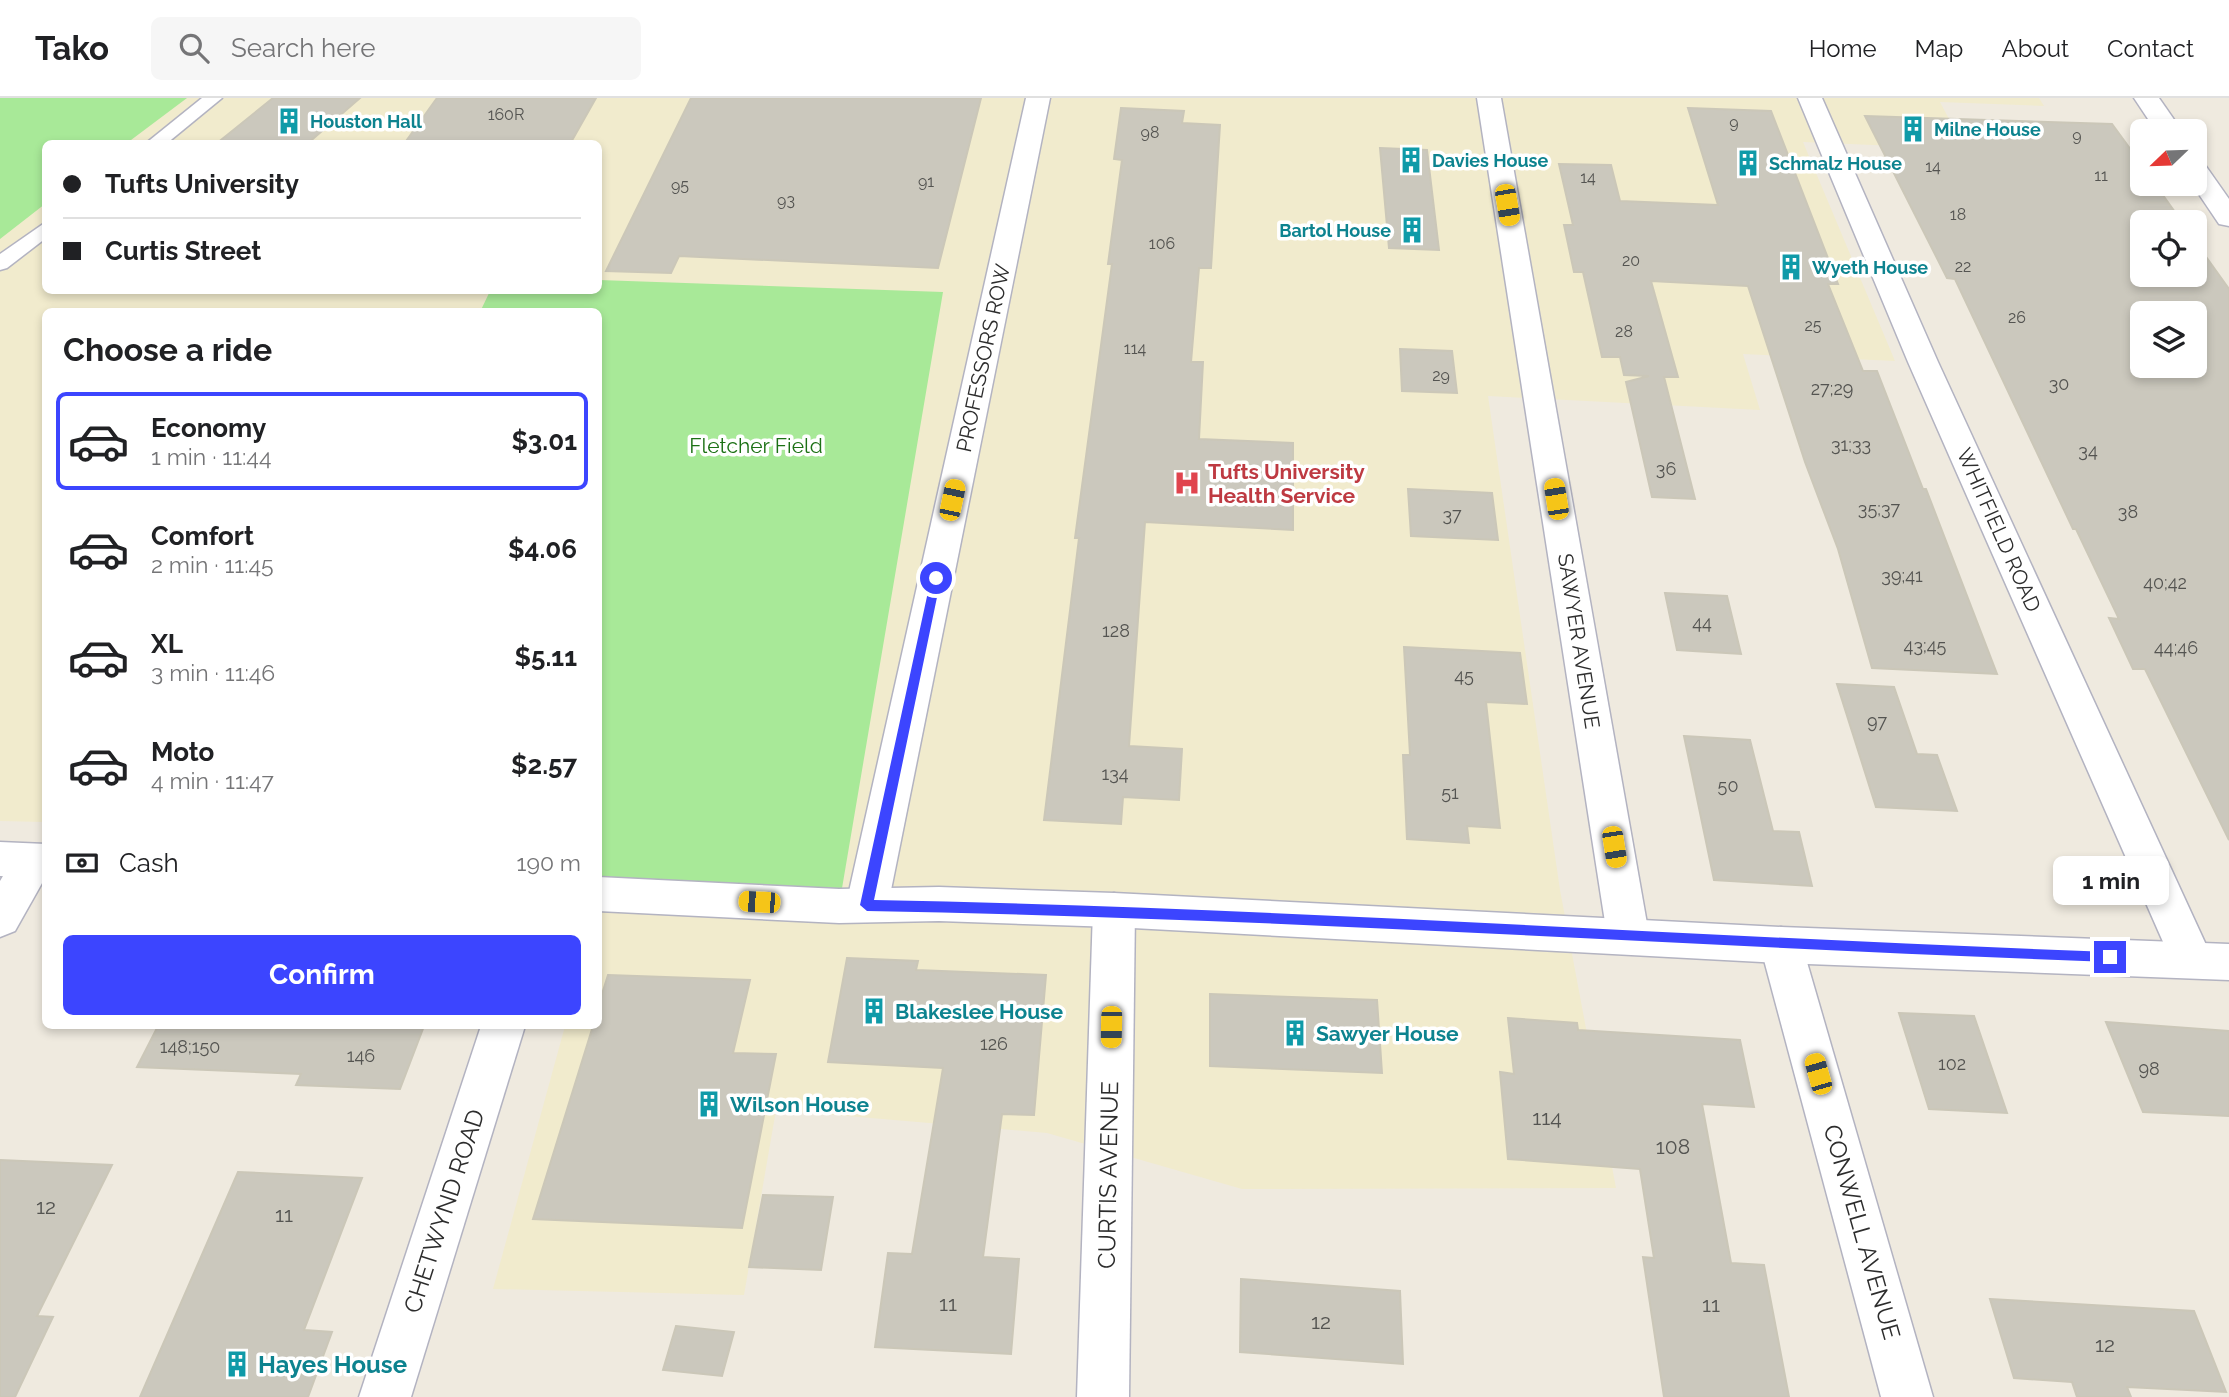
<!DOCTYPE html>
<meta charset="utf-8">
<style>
:root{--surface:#fff;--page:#f6f6f6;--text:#202124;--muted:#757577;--line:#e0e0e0;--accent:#3c45ff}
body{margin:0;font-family:Raleway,sans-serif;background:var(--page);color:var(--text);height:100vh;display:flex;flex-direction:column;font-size:26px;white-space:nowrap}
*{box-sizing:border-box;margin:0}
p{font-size:23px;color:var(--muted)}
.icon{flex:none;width:38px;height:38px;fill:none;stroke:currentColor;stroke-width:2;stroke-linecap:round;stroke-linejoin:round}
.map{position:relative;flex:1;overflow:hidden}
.details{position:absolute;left:42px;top:210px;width:560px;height:721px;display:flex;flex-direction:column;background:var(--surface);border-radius:10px;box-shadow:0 4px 10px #0003}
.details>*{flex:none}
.top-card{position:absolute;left:42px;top:42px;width:560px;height:154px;border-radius:10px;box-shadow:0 4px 10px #0003;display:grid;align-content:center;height:154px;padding:0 21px;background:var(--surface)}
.needle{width:46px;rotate:247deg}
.tools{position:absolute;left:2130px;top:21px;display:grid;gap:14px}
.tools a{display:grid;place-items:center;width:77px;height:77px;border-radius:10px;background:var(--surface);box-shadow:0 4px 10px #0003;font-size:35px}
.end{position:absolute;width:32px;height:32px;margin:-16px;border:9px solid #3c45ff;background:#fff;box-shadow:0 0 0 4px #fff}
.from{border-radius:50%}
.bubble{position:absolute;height:49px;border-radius:10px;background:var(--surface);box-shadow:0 4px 10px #0003;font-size:23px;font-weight:700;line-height:49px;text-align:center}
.car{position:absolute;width:21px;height:42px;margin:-21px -10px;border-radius:9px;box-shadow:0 0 5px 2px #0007;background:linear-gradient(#f5c518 24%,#345 0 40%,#f5c518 0 76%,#345 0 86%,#f5c518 0)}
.top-card b{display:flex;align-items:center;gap:24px;height:66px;font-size:26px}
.top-card b+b{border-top:2px solid var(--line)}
.top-card i{width:18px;height:18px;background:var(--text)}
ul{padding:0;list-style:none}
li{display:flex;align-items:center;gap:21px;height:98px;margin:0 14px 10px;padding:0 7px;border:4px solid transparent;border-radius:10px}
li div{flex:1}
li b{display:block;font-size:26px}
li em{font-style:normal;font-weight:700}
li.current{border-color:var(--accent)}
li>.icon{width:63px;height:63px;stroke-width:1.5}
h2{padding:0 21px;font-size:32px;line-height:84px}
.pay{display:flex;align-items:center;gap:18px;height:77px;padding:0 21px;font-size:26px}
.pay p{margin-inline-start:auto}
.action{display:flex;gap:14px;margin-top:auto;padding:14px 21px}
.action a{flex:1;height:80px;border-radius:10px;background:var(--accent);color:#fff;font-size:28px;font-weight:700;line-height:80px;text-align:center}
header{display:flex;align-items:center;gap:42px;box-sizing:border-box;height:98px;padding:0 35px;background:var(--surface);border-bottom:2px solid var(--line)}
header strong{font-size:33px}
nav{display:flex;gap:38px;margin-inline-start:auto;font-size:24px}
.search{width:490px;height:63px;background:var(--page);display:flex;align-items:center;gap:18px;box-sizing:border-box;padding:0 24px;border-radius:10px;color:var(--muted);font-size:26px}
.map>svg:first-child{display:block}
.education{fill:#f1ebcd;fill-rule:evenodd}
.green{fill:#a8e998}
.building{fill:#cbc8bd;stroke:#cbc7b8;stroke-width:2;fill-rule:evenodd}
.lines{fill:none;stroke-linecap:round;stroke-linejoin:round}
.lane-casing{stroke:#b3b3c1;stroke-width:3}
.street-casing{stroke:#b3b3c1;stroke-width:3}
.secondary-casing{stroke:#b3b3c1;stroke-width:3}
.lane{fill:#fff;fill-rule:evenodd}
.street{fill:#fff;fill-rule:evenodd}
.secondary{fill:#fff;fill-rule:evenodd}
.route{fill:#3c45ff}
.labels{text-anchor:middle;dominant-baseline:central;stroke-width:7;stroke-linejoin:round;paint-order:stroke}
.far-number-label{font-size:16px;fill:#545451}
.far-culture-label{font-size:18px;font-weight:bold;fill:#0d838f;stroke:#fff;text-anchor:start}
.number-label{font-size:18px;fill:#545451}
.street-label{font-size:21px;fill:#2d2d2d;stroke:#fff}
.park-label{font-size:21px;fill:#1c7115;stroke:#fff}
.health-label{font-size:21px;font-weight:bold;fill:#be3a42;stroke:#fff;text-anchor:start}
.culture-label{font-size:21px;font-weight:bold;fill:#0d838f;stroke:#fff;text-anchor:start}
.near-number-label{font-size:21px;fill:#545451}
.near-street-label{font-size:24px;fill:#2d2d2d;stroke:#fff}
.near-culture-label{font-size:24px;font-weight:bold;fill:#0d838f;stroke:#fff;text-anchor:start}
</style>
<header>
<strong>Tako</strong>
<div class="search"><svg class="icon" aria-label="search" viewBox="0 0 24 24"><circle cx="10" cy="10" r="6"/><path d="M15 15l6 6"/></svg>Search here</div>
<nav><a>Home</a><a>Map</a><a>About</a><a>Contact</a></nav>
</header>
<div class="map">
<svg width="2229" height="1299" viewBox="0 0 2229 1299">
<rect width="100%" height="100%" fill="#efeadf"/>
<path class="education" d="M0,0H2039L2044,8L1940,4L1965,51L1803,44L1895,263L1743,256L1760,312L1488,298L1560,792L1616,1090L1242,1091L1047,1035L776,1012L744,1197L493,1191L565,928H598V214H46L45,724L0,723ZM46,46H598V192H46Z"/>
<g class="green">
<polygon points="0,0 187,0 127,45 46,46 45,106 0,141"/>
<polygon points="599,182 943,194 839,808 599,796 598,214 480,214 490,193 598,192"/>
</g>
<g class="building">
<polygon points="273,0 360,0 307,46 216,46"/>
<polygon points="437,0 596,0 570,46 404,46"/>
<polygon points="691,0 981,0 938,170 679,158 671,175 606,173"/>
<polygon points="1121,10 1184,13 1182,25 1220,27 1211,170 1199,170 1191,264 1203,264 1199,341 1293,345 1293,432 1145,424 1129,648 1182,651 1179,702 1123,699 1121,726 1044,722 1079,440 1075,440 1112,166 1108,166 1122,62 1114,61"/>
<polygon points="1688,10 1771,13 1838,186 1828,186 1863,273 1877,273 1923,391 1926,391 1997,576 1872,570 1838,451 1805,364 1748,188 1651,183 1678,279 1664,279 1695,401 1652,399 1626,284 1649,278 1624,277 1620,259 1602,259 1583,174 1574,174 1564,127 1573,127 1559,66 1611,67 1620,103 1718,107"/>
<path d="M1865,18L2112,26L2142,67V86H2155L2182,124H2142V177H2194V142L2229,191V742L2145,571H2133L2109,520L2119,521L2076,431H2073L1955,181L1947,180ZM2142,215H2194V268H2142Z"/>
<polygon points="1380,50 1427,52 1439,152 1389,150"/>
<polygon points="1400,251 1452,253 1457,295 1402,293"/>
<polygon points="1408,391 1492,395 1498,442 1411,438"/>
<polygon points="1665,495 1727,498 1741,556 1677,552"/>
<polygon points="1404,549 1520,555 1527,606 1486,604 1500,730 1467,728 1469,745 1407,741 1403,657 1410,657"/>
<polygon points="1837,586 1894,589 1917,656 1937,657 1957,713 1876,709"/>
<polygon points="1684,638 1750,642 1773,733 1799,734 1812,788 1714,782"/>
<polygon points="847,860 918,863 916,872 1046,877 1034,1017 1002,1016 983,1159 1019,1161 1011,1256 875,1249 888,1155 912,1156 943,970 828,964"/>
<polygon points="608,877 750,882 733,955 776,956 742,1130 533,1121 593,928 598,928 598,909"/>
<polygon points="1210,896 1377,902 1382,975 1210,968"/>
<polygon points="1899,915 1974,918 2007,1015 1929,1011"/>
<polygon points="1508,920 1577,925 1578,932 1740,942 1754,1009 1702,1006 1731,1165 1764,1167 1789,1299 1664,1299 1643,1159 1654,1160 1640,1071 1508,1061 1500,974 1514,976"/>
<polygon points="2106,924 2229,933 2229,1018 2143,1014"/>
<polygon points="158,928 424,928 400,991 296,987 301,976 137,969"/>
<polygon points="0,1062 112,1067 37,1218 53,1219 15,1299 0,1299"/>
<polygon points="238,1074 362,1080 304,1232 332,1234 308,1299 140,1299"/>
<polygon points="763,1097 833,1099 821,1172 749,1169"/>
<polygon points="1241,1181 1400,1193 1403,1266 1240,1254"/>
<polygon points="1990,1201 2194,1213 2226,1294 2127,1289 2131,1299 2077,1299 2072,1284 2014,1280"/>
<polygon points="676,1228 734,1234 722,1278 663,1272"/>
</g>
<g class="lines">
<g class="lane-casing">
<g id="lane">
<polygon points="202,0 222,0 166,46 145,46"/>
<polygon points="46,124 46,140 7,170 0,172 0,156"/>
</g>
</g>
<g class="street-casing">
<g id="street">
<polygon points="1026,0 1050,0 888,807 882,819 867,824 852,819 846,807"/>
<polygon points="1477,0 1501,0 1649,837 1643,850 1628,855 1613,850 1607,837"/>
<polygon points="1798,0 1822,0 1938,264 2213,862 2207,875 2192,880 2177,875 2171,862 1908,264"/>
<polygon points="2134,0 2159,0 2182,33 2156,33"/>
<polygon points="2194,62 2203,64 2229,101 2229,128 2219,126 2192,86 2194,86"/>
<polygon points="33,746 46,751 46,778 15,833 0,839 0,783 19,751"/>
<polygon points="1114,795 1129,800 1135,812 1129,1299 1077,1299 1093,812 1099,800"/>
<polygon points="1781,829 1796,834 1802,847 1933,1299 1881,1299 1760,847 1766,834"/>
<polygon points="481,928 525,928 411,1299 359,1299"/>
</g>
</g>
<g class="secondary-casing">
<g id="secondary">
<polygon points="0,744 46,746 46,780 0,778"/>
<polygon points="598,779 839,791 939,789 1114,795 1781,829 2229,846 2229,882 1781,865 1114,829 939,823 839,825 598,813"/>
</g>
</g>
<use href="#lane" class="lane"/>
<use href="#street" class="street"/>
<use href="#secondary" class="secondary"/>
</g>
<path class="route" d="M936,477L941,480L874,802C1286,810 1698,839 2110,854L2116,859L2110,864C1696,849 1281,820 867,813L860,807L931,480Z"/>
<defs>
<g id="building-bare" transform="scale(2.1)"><path d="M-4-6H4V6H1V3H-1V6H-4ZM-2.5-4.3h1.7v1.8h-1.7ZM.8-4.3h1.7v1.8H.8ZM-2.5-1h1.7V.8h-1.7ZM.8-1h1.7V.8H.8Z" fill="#0f9aa8" stroke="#fff" stroke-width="2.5" paint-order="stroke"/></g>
<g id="hospital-bare" transform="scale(2.1)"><path d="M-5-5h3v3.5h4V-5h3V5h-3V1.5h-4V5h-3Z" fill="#e0444e" stroke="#fff" stroke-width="2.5" paint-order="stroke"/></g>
</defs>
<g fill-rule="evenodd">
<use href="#building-bare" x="289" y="23"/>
<use href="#building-bare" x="1913" y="31"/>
<use href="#building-bare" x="1411" y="62"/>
<use href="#building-bare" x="1748" y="65"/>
<use href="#building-bare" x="1412" y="132"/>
<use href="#building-bare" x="1791" y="169"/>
<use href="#hospital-bare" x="1187" y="385"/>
<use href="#building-bare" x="874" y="913"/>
<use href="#building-bare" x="1295" y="935"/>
<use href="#building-bare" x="709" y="1006"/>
<use href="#building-bare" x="237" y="1266"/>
</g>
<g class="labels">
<g class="far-number-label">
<text x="506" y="16">160R</text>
<text x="1734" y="24">9</text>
<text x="1150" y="34">98</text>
<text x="2077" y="37">9</text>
<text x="1933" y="68">14</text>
<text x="2101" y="77">11</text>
<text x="1588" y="79">14</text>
<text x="926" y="83">91</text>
<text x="680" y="87">95</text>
<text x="786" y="102">93</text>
<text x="1958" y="116">18</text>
<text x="1162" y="145">106</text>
<text x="1631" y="162">20</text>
<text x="1963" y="168">22</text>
<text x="2017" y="219">26</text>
<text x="1813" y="227">25</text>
<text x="1624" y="233">28</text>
<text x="1135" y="250">114</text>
<text x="1441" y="277">29</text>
</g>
<g class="far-culture-label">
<text x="310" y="23">Houston Hall</text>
<text x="1934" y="31">Milne House</text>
<text x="1432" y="62">Davies House</text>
<text x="1769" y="65">Schmalz House</text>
<text x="1391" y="132" text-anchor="end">Bartol House</text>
<text x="1812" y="169">Wyeth House</text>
</g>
<g class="number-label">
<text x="2059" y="285">30</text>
<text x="1832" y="290">27;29</text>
<text x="1851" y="346">31;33</text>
<text x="2088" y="352">34</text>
<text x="1666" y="370">36</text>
<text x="1879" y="410">35;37</text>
<text x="2128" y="413">38</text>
<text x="1452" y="416">37</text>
<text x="1902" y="477">39;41</text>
<text x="2165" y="484">40;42</text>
<text x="1702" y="524">44</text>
<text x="1116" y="532">128</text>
<text x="1925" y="547">43;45</text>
<text x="2176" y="549">44;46</text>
<text x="1464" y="577">45</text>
<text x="1877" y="623">97</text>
<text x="1115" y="675">134</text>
<text x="1728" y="687">50</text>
<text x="1450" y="694">51</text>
<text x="994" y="945">126</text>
<text x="190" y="948">148;150</text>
<text x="361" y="957">146</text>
<text x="1952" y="965">102</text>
<text x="2149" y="970">98</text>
</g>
<g class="street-label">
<text transform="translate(983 260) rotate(-78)">PROFESSORS ROW</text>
<text transform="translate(1999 432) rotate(66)">WHITFIELD ROAD</text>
<text transform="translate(1579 543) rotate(81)">SAWYER AVENUE</text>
</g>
<g class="park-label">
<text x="756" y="347">Fletcher Field</text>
</g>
<g class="health-label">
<text x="1208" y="373">Tufts University<tspan x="1208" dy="24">Health Service</tspan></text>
</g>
<g class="culture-label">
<text x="895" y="913">Blakeslee House</text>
<text x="1316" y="935">Sawyer House</text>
<text x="730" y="1006">Wilson House</text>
</g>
<g class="near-number-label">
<text x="1547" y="1019">114</text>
<text x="1673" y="1048">108</text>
<text x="46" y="1108">12</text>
<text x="284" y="1116">11</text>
<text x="948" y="1205">11</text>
<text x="1711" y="1206">11</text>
<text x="1321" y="1223">12</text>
<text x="2105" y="1246">12</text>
</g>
<g class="near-street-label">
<text transform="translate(1108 1077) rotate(-89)">CURTIS AVENUE</text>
<text transform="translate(444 1113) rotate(-72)">CHETWYND ROAD</text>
<text transform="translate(1862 1134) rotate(74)">CONWELL AVENUE</text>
</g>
<g class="near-culture-label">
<text x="258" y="1266">Hayes House</text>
</g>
</g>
</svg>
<div class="tools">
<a><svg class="needle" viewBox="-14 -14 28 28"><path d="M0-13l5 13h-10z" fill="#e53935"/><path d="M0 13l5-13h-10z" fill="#757577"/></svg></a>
<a><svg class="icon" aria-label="locate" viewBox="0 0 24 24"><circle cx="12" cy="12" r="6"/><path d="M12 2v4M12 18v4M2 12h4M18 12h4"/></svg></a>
<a><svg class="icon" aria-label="layers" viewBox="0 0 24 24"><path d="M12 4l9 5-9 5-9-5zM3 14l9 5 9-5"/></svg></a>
</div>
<i class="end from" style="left:936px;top:480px"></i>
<i class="end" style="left:2110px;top:859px"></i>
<div class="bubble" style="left:2053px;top:758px;width:116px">1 min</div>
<i class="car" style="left:1507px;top:107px;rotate:170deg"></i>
<i class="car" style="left:1556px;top:401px;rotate:351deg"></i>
<i class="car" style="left:952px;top:402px;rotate:12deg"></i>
<i class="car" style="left:1614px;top:749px;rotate:171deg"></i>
<i class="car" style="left:759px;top:804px;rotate:273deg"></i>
<i class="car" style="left:1111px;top:929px;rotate:181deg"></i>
<i class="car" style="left:1818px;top:976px;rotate:344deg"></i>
<div class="top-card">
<b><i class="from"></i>Tufts University</b>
<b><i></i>Curtis Street</b>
</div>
<section class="details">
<h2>Choose a ride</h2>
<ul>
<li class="current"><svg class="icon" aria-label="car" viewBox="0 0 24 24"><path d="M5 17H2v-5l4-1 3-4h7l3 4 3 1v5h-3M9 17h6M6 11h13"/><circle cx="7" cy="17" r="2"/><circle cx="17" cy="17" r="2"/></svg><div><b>Economy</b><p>1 min · 11:44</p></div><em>$3.01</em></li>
<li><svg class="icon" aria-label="car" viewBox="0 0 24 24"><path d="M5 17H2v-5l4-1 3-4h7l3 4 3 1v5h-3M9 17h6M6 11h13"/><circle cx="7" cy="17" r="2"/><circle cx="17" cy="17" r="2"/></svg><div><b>Comfort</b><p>2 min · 11:45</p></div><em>$4.06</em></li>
<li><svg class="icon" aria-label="car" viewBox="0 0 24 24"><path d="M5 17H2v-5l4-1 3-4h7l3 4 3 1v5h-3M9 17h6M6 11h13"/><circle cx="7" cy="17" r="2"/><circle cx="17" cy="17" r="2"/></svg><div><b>XL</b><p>3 min · 11:46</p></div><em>$5.11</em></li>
<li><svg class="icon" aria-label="car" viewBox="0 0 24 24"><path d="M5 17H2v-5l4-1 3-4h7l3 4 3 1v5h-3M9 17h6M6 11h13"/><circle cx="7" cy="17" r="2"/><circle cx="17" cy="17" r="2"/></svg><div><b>Moto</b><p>4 min · 11:47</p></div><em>$2.57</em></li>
</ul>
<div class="pay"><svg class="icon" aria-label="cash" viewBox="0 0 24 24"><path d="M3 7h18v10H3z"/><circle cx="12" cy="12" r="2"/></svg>Cash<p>190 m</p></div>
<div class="action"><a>Confirm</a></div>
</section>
</div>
